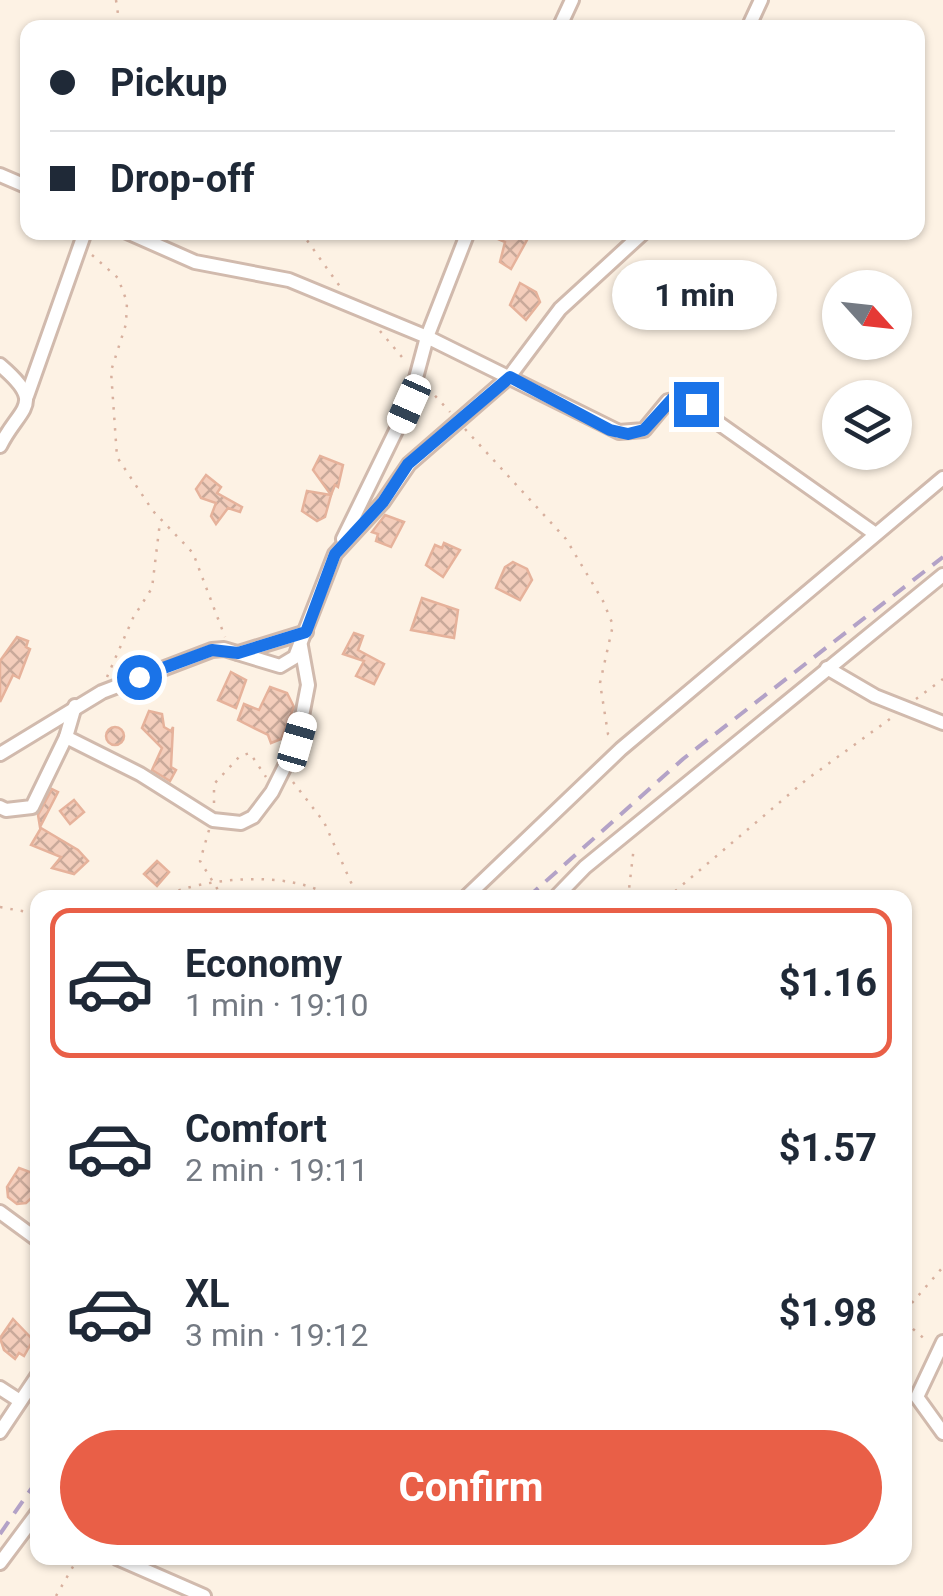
<!DOCTYPE html>
<meta charset="utf-8">
<style>
:root{--surface:#fff;--page:#f2f2f3;--text:#1f2937;--muted:#747a83;--line:#e0e1e3;--accent:#e95f47}
body{margin:0;font-family:Roboto,sans-serif;background:var(--page);color:var(--text);height:100vh;display:flex;flex-direction:column;font-size:38px;white-space:nowrap}
*{box-sizing:border-box;margin:0}
p{font-size:32px;color:var(--muted)}
.icon{flex:none;width:55px;height:55px;fill:none;stroke:currentColor;stroke-width:2;stroke-linecap:round;stroke-linejoin:round}
.map{position:relative;flex:1;overflow:hidden}
.side{position:absolute;left:30px;top:890px;width:882px;height:675px;display:flex;flex-direction:column;background:var(--surface);border-radius:20px;box-shadow:0 2px 8px #0004}
.side>*{flex:none}
.hud{position:absolute;left:20px;top:20px;width:905px;height:220px;border-radius:20px;box-shadow:0 2px 8px #0004;display:grid;align-content:center;height:220px;padding:0 30px;background:var(--surface)}
.needle{width:65px;rotate:117deg}
.fabs{position:absolute;left:822px;top:270px;display:grid;gap:20px}
.fabs a{display:grid;place-items:center;width:90px;height:90px;border-radius:50%;background:var(--surface);box-shadow:0 2px 8px #0004;font-size:50px}
.end{position:absolute;width:45px;height:45px;margin:-22px;border:12px solid #1a73e8;background:#fff;box-shadow:0 0 0 5px #fff}
.from{border-radius:50%}
.bubble{position:absolute;height:70px;border-radius:35px;background:var(--surface);box-shadow:0 2px 8px #0004;font-size:32px;font-weight:700;line-height:70px;text-align:center}
.car{position:absolute;width:30px;height:60px;margin:-30px -15px;border-radius:12px;box-shadow:0 0 8px 2px #0007;background:linear-gradient(#fff 24%,#345 0 40%,#fff 0 76%,#345 0 86%,#fff 0)}
.hud b{display:flex;align-items:center;gap:35px;height:95px;font-size:38px}
.hud b+b{border-top:2px solid var(--line)}
.hud i{width:25px;height:25px;background:var(--text)}
ul{padding:18px 0 0;list-style:none}
li{display:flex;align-items:center;gap:30px;height:150px;margin:0 20px 15px;padding:0 10px;border:5px solid transparent;border-radius:20px}
li div{flex:1}
li b{display:block;font-size:38px}
li em{font-style:normal;font-weight:700}
li.current{border-color:var(--accent)}
li>.icon{width:90px;height:90px;stroke-width:1.5}
.button{display:flex;gap:20px;margin-top:auto;padding:20px 30px}
.button a{flex:1;height:115px;border-radius:60px;background:var(--accent);color:#fff;font-size:40px;font-weight:700;line-height:115px;text-align:center}
.map>svg:first-child{display:block}
.building{fill:url(#building-cross-hatch);stroke:#e6b29b;stroke-width:2.5}
.lines{fill:none;stroke-linecap:round;stroke-linejoin:round}
.minor-casing{stroke:#d1baad;stroke-width:18}
.path{stroke:#d8b09e;stroke-width:2.5;stroke-dasharray:2.5 8;stroke-linecap:butt}
.minor{stroke:#fff;stroke-width:12}
.rail{stroke:#b3a2c7;stroke-width:4;stroke-dasharray:15 10;stroke-linecap:butt}
.route{stroke:#1a73e8;stroke-width:12}
</style>
<div class="map">
<svg width="943" height="1596" viewBox="0 0 943 1596">
<defs>
<pattern id="building-cross-hatch" width="8" height="8" patternUnits="userSpaceOnUse" patternTransform="scale(2.5)"><rect width="8" height="8" fill="#f3cdbb"/><path d="M0 0l8 8M0 8l8-8" fill="none" stroke="#c9a99a"/></pattern>
</defs>
<rect width="100%" height="100%" fill="#fdf2e4"/>
<g class="building">
<polygon points="482,232 513,232 527,240 511,269 500,262 505,242"/>
<polygon points="520,283 536,292 540,302 526,320 510,305"/>
<polygon points="320,456 343,465 338,487 335,485 331,495 313,470"/>
<polygon points="206,475 221,487 217,493 242,507 240,512 228,508 216,524 211,516 216,503 201,498 196,489"/>
<polygon points="307,491 331,495 325,517 317,521 302,511"/>
<polygon points="385,515 404,522 391,547 376,541 378,534 372,532"/>
<polygon points="444,543 460,550 443,577 426,565 435,545 442,548"/>
<polygon points="513,562 527,569 532,580 520,600 496,588 505,567"/>
<polygon points="422,598 458,610 454,638 411,630"/>
<polygon points="354,633 363,636 358,650 384,664 374,684 356,676 364,661 343,654"/>
<polygon points="17,637 28,641 26,647 30,649 19,678 13,675 0,702 0,661"/>
<polygon points="231,672 246,680 236,708 218,700"/>
<polygon points="270,687 287,693 294,707 281,739 271,743 268,735 238,720 244,704 259,710"/>
<polygon points="149,711 162,714 164,727 171,731 173,727 171,767 176,770 170,781 152,770 162,748 142,728"/>
<circle cx="115" cy="736" r="9"/>
<polygon points="52,789 58,792 40,827 38,815"/>
<polygon points="74,800 84,812 70,824 60,811"/>
<polygon points="41,828 78,850 88,861 74,874 52,868 61,857 31,845"/>
<polygon points="157,861 169,872 157,886 144,874"/>
<polygon points="19,1168 38,1175 38,1192 26,1203 17,1204 8,1197 7,1187"/>
<polygon points="13,1319 33,1340 24,1356 19,1353 15,1359 4,1350 0,1338"/>
</g>
<g class="lines">
<g class="minor-casing">
<g id="minor">
<polyline points="559,28 572,0"/>
<polyline points="748,28 761,0"/>
<polyline points="0,175 28,187"/>
<polyline points="127,232 195,262 289,280 427,337 619,432 644,430 668,401 683,398 874,533"/>
<path d="M0,365C47,405 20,406 0,446"/>
<polyline points="27,396 85,232"/>
<polyline points="343,539 409,404 427,337 468,232"/>
<polyline points="238,653 306,632"/>
<polyline points="827,668 875,696 943,723"/>
<polyline points="75,706 66,737 140,774 213,820 241,823 253,817 272,792 297,742 308,685 301,646"/>
<polyline points="0,754 102,692 212,650 224,649 280,666 295,657 335,554 383,502 409,464 509,377 560,309 644,232"/>
<polyline points="0,807 6,810 32,807 66,737"/>
<polyline points="465,898 621,749 943,478"/>
<polyline points="555,898 585,867 943,575"/>
<polyline points="0,1212 38,1240"/>
<polyline points="943,1342 917,1397 943,1433"/>
<polyline points="0,1388 20,1401"/>
<polyline points="0,1432 38,1375"/>
<polyline points="117,1558 204,1596"/>
<polyline points="0,1563 38,1512"/>
</g>
</g>
<g class="path">
<polyline points="116,0 120,28"/>
<polyline points="60,232 70,238"/>
<polyline points="301,232 341,288"/>
<polyline points="92,255 118,278 127,302 126,324 111,371 117,457 153,511 193,553 225,637"/>
<polyline points="380,331 407,363"/>
<polyline points="428,388 450,412"/>
<polyline points="465,429 566,539 603,601 613,625 600,683 608,734 614,739"/>
<polyline points="107,677 133,618 152,588 160,522"/>
<polyline points="916,699 943,679"/>
<polyline points="293,782 324,822 358,898"/>
<polyline points="214,803 214,784 240,756 250,753 266,777"/>
<polyline points="209,830 200,861 223,898"/>
<path d="M159,898C203,877 292,869 333,898"/>
<polyline points="628,898 634,846"/>
<polyline points="667,898 806,780 894,716"/>
<polyline points="0,907 38,914"/>
<polyline points="905,1311 943,1267"/>
<polyline points="905,1322 928,1342"/>
<polyline points="56,1596 78,1558"/>
</g>
<use href="#minor" class="minor"/>
<g class="rail">
<polyline points="527,898 683,759 943,557"/>
<polyline points="0,1534 38,1479"/>
</g>
</g>
<g class="lines">
<polyline class="route" points="139,677 212,650 238,653 306,632 335,554 383,502 408,464 510,377 610,430 628,434 644,430 673,398 696,404"/>
</g>
</svg>
<div class="fabs">
<a><svg class="needle" viewBox="-14 -14 28 28"><path d="M0-13l5 13h-10z" fill="#e53935"/><path d="M0 13l5-13h-10z" fill="#747a83"/></svg></a>
<a><svg class="icon" aria-label="layers" viewBox="0 0 24 24"><path d="M12 4l9 5-9 5-9-5zM3 14l9 5 9-5"/></svg></a>
</div>
<i class="end from" style="left:139px;top:677px"></i>
<i class="end" style="left:696px;top:404px"></i>
<div class="bubble" style="left:612px;top:260px;width:165px">1 min</div>
<i class="car" style="left:409px;top:404px;rotate:204deg"></i>
<i class="car" style="left:297px;top:742px;rotate:16deg"></i>
<div class="hud">
<b><i class="from"></i>Pickup</b>
<b><i></i>Drop-off</b>
</div>
<section class="side">
<ul>
<li class="current"><svg class="icon" aria-label="car" viewBox="0 0 24 24"><path d="M5 17H2v-5l4-1 3-4h7l3 4 3 1v5h-3M9 17h6M6 11h13"/><circle cx="7" cy="17" r="2"/><circle cx="17" cy="17" r="2"/></svg><div><b>Economy</b><p>1 min · 19:10</p></div><em>$1.16</em></li>
<li><svg class="icon" aria-label="car" viewBox="0 0 24 24"><path d="M5 17H2v-5l4-1 3-4h7l3 4 3 1v5h-3M9 17h6M6 11h13"/><circle cx="7" cy="17" r="2"/><circle cx="17" cy="17" r="2"/></svg><div><b>Comfort</b><p>2 min · 19:11</p></div><em>$1.57</em></li>
<li><svg class="icon" aria-label="car" viewBox="0 0 24 24"><path d="M5 17H2v-5l4-1 3-4h7l3 4 3 1v5h-3M9 17h6M6 11h13"/><circle cx="7" cy="17" r="2"/><circle cx="17" cy="17" r="2"/></svg><div><b>XL</b><p>3 min · 19:12</p></div><em>$1.98</em></li>
</ul>
<div class="button"><a>Confirm</a></div>
</section>
</div>
